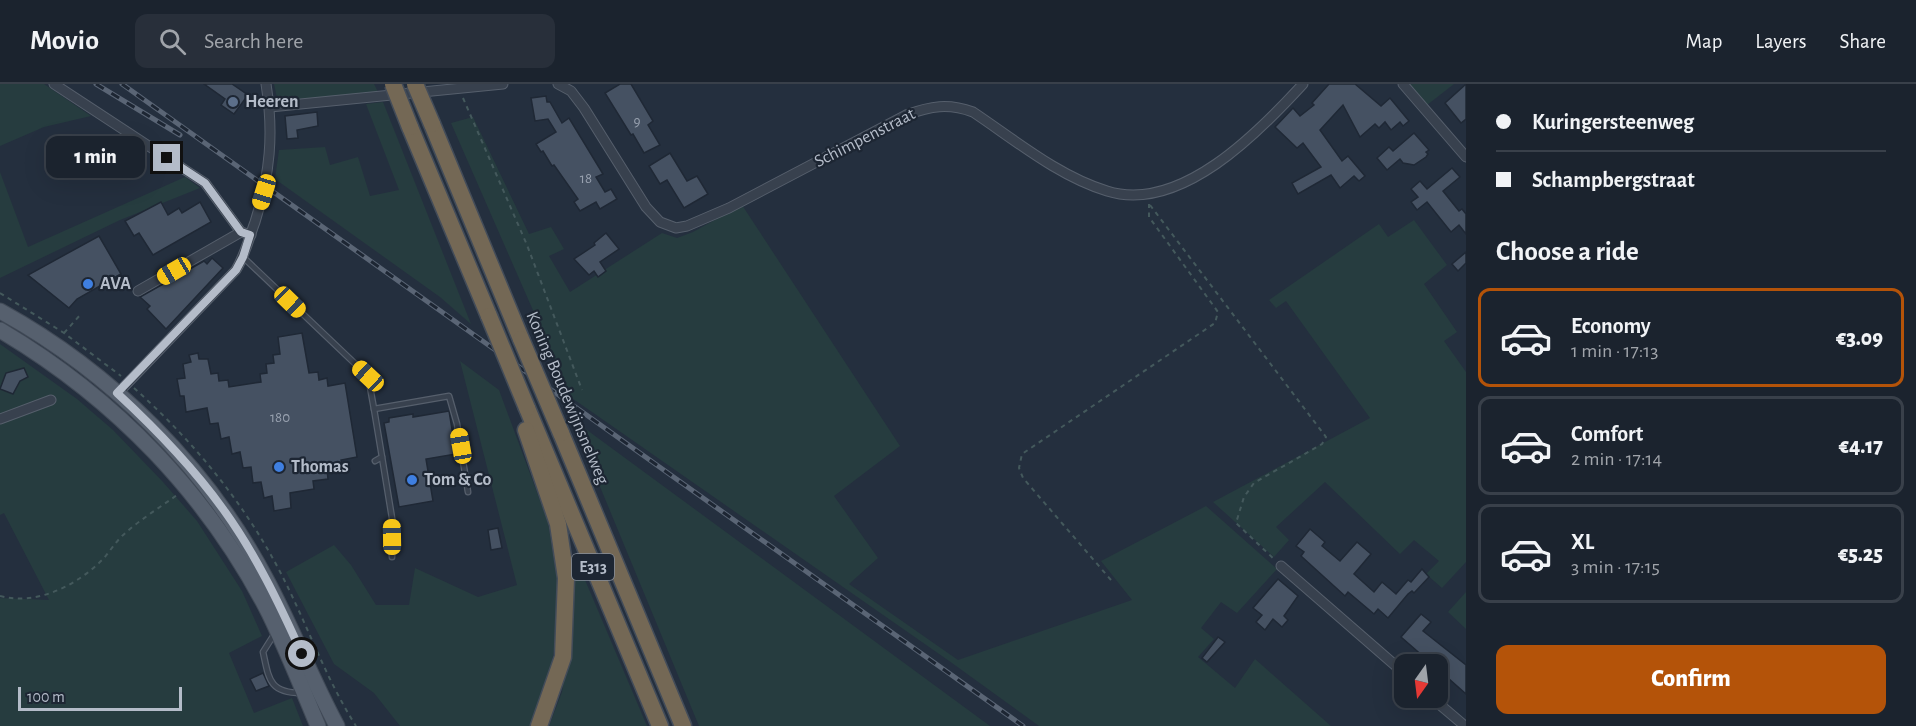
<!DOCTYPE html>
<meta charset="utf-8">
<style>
:root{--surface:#1b232e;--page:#282f3a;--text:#f1f3f6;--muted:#a0a4aa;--line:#39404a;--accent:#b45309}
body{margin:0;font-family:"Alegreya Sans",sans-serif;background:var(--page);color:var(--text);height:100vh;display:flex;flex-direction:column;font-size:22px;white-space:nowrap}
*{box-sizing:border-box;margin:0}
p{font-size:20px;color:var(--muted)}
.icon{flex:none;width:33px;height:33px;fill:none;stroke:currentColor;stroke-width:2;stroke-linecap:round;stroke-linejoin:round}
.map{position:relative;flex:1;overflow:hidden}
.details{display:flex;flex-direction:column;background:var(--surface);width:450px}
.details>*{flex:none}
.banner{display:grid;align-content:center;height:132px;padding:0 30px;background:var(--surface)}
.needle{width:39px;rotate:194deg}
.buttons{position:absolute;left:1394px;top:570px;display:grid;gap:12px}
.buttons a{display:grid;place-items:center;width:54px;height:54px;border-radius:12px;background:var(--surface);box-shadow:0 6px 24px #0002,0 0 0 2px var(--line);font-size:30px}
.scale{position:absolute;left:18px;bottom:15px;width:164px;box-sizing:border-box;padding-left:6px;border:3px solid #b4bcc9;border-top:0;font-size:16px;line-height:21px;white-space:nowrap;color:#b4bcc9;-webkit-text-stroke:4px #1d2633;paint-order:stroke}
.end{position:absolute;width:27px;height:27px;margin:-14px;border:8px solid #b4bcc9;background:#111;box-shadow:0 0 0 3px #111}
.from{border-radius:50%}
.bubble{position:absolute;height:42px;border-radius:12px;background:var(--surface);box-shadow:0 6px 24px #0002,0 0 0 2px var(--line);font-size:20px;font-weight:800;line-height:42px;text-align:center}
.car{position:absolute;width:18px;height:36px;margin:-18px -9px;border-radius:8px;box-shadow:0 0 4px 2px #0007;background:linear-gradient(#f5c518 24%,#345 0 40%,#f5c518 0 76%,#345 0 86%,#f5c518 0)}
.banner b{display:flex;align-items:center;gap:21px;height:57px;font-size:22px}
.banner b+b{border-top:2px solid var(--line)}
.banner i{width:15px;height:15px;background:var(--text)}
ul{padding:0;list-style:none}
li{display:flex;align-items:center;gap:18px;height:99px;margin:0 12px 9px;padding:0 18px;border:3px solid var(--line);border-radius:12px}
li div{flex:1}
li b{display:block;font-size:22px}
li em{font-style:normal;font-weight:800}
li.current{border-color:var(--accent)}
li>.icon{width:54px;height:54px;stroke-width:1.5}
h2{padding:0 30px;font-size:27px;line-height:72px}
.action{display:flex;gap:12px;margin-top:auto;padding:12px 30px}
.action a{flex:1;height:69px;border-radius:12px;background:var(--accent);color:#fff;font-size:24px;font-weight:800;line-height:69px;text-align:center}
header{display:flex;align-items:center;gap:36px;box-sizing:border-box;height:84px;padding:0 30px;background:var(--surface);border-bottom:2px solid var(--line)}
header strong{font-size:28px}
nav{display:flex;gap:33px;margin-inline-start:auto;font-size:21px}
.search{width:420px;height:54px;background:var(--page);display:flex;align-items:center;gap:15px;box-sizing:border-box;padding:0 21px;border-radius:12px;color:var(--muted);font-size:22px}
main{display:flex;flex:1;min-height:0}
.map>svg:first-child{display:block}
.green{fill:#263c3f}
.building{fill:#455162;stroke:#1f2835;stroke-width:1.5}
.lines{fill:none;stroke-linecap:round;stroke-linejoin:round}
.lane-casing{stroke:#565f6c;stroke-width:7}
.street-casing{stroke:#565f6c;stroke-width:11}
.primary-casing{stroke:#414a57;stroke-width:17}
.highway-casing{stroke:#434c59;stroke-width:19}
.path{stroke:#44595c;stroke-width:2;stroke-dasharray:4.5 4.5;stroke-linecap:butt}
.lane{stroke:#38414e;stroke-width:4.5}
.street{stroke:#38414e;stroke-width:9}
.primary{stroke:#56606e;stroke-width:15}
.highway{stroke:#746855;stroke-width:16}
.rail-casing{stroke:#5a6575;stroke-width:5}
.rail{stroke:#1d2633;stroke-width:3;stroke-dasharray:9;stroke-linecap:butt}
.highway-bridge-casing{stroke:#434c59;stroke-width:19;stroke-linecap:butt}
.highway-bridge{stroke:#746855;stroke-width:16}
.route{stroke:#b4bcc9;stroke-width:8}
.service-dot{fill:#5c6f8a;stroke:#1d2633;stroke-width:2}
.shop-dot{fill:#3f7fe0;stroke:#1d2633;stroke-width:2}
.labels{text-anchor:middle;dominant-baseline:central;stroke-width:4.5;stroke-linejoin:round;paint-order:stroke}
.number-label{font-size:15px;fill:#98a1af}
.shield{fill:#1d2633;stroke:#878f9c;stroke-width:1.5}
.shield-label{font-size:16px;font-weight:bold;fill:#b4bcc9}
.poi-label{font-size:18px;font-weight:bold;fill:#b4bcc9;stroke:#1d2633;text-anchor:start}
.street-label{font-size:18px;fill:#b4bcc9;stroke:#1d2633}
</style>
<header>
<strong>Movio</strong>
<div class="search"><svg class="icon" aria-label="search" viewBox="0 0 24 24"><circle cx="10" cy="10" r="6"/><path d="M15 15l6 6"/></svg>Search here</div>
<nav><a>Map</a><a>Layers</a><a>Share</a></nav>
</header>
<main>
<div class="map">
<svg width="1466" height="642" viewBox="0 0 1466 642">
<rect width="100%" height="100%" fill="#242f3e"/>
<g class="green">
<polygon points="0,0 44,0 91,32 44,43 0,62"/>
<polygon points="274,0 374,0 378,8 299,15 277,14"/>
<polygon points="1409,0 1454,0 1427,21"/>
<polygon points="383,18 471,240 440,213 275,95 279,66 325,63 330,81 358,73 370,112 399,106 366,20"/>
<polygon points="473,33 529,150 551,143 564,165 549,172 570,208 662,149 677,154 693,148 742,121 900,362 834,412 878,474 849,500 958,576 1132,516 1101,477 1206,422 1277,485 1237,529 1221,518 1201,544 1214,555 1198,573 1235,604 1255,575 1331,642 1039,642 952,579 569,312 567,304 451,39"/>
<polygon points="0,88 28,163 185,93 200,104 120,136 0,194"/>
<polygon points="1414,136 1447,181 1424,200 1457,248 1444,257 1466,288 1466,478 1442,504 1426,490 1439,477 1414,456 1400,470 1325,398 1276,443 1289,456 1274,473 1213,418 1370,334 1286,217 1276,224 1269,216 1379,140 1388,153"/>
<polygon points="0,260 77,315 113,346 163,398 197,437 242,507 262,552 229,569 254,629 292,614 303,642 0,642 0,514 49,516 4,429 0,431"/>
<polygon points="460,277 499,306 548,438 558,501 557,549 549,595 532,642 400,642 374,609 334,580 286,488 334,461 351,481 376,521 409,521 415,484 478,513 517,501"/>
<polygon points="572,335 990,642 699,642"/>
<polygon points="577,477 647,642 549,642 562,608 571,545 570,479"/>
<polygon points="1466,508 1466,545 1448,528"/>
</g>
<g class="building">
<polygon points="204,0 232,0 248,11 234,30 221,21 225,15"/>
<polygon points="620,0 631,0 653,37 648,41 660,61 644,69 633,50 631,51 605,9"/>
<polygon points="1329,0 1355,0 1381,22 1390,14 1409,37 1403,42 1400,38 1391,46 1385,38 1379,44 1375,40 1360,53 1343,21 1320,46 1342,77 1348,72 1365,92 1359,97 1354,92 1340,104 1331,91 1298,110 1292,99 1321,83 1303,59 1297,64 1275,43 1293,24 1300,32 1314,21 1312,19"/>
<polygon points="1466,0 1466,35 1461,39 1445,19"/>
<polygon points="546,12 547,18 550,18 562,39 569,34 603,90 596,93 605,108 611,105 617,115 600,125 596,118 580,127 574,118 578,115 554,81 552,82 543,67 541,68 536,60 556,48 548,35 535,37 531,14"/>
<polygon points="317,28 318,42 297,46 298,54 287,55 285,32"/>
<polygon points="1414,49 1429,66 1426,68 1428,70 1426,73 1414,81 1403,79 1400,75 1387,86 1377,74 1389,63 1393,67"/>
<polygon points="670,69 687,97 697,92 708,110 684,124 667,96 660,100 649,82"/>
<polygon points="1452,84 1460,93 1443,107 1459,127 1462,125 1466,130 1466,150 1459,141 1451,148 1427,118 1417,126 1411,118 1418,113 1411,105 1420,97 1427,105"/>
<polygon points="161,118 168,131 179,124 182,129 200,118 211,138 153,171 139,149 134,152 125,137"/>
<polygon points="606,149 619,165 600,178 606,187 598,193 594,187 589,191 574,175 595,161 594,159"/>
<polygon points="99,152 121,190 77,215 69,224 28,191"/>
<polygon points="1466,168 1466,179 1458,187 1452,180"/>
<polygon points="212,174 223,184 166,245 147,225 150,222 140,213 204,177 207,180"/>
<polygon points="302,249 309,289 318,288 319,296 327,294 328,302 345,299 357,373 341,376 342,384 327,386 328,395 313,397 314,405 290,409 291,424 274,427 272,412 264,414 261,398 253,399 251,383 243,384 240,368 232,370 229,353 221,355 218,339 210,340 207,324 186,328 184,312 180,312 177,295 185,294 183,280 191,278 189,271 198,269 199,275 208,275 211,290 218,289 219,297 228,296 229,303 261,298 260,290 267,289 266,280 274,279 273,271 280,270 278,253"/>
<polygon points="24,284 28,293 20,297 13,310 0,305 6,289"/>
<polygon points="449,327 456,370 426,375 433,417 399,423 384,339 389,338 389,334 413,330 413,333"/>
<polygon points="498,444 502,464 491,466 488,446"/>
<polygon points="1310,445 1325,458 1322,462 1340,477 1357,458 1371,470 1354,490 1374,508 1382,498 1396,510 1408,496 1411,498 1422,485 1429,493 1414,509 1412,507 1408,510 1388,534 1378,525 1374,530 1348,508 1345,512 1301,472 1304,468 1296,462"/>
<polygon points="1278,495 1298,512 1284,532 1288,536 1282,543 1273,535 1265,546 1256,538 1262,531 1253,524"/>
<polygon points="1421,530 1431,538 1423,547 1466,581 1466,610 1448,594 1449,593 1437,580 1432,580 1401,553"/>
<polygon points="1218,553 1225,558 1207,578 1202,574"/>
<polygon points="263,589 269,602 256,607 250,595"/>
</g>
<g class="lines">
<g class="lane-casing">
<g id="lane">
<polyline points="243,173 368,292 374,325"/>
<polyline points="382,373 392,434 392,473"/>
<polyline points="375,377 382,373 374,325 449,312 457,340 468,408"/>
<path d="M275,549L263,568C269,595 269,609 301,609"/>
</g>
</g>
<g class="street-casing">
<g id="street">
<polyline points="54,0 205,99 241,148 251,151"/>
<path d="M558,0L571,7L584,24L646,123L660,138L676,144L687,142L729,124L906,31C931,22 948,19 973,28C1015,56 1058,92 1107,107C1180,130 1259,48 1303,0"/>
<polyline points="1403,0 1466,73"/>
<polyline points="270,23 503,0"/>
<polyline points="138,207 241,148"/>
<path d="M118,309L236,186C245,171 249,154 255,138C270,90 274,50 266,0"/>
<polyline points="0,335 51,316"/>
<polyline points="1281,482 1404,589"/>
<polyline points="1432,614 1465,642"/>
</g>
</g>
<g class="primary-casing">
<g id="primary">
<path d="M0,227C111,288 207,383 266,495C292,543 311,594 337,642"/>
<path d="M0,246C115,314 208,410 269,529C287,566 302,604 318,642"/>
</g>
</g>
<g class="highway-casing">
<g id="highway">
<polyline points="432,40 521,255"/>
<polyline points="410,43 489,232"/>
<polyline points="527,324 660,642"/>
<polyline points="526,346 558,440 566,494 563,573 539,642"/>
<polyline points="561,349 683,642"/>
</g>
</g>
<g class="path">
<polyline points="463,14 527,161 582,306"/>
<polyline points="1150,121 1326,353 1322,360 1254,399 1244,413 1236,439 1275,476"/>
<polyline points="0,209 64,249 121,292"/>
<polyline points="64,249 81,230"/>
<path d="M134,304C191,355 241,415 277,482C305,534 324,592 356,642"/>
<polyline points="1111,496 1023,394 1019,384 1022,370 1215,239 1218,228 1149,133 1149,120"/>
<path d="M0,512C37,522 78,501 104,474C110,467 115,459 122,452C138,437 159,424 177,411"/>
</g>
<use href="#lane" class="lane"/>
<use href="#street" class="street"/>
<use href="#primary" class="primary"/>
<use href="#highway" class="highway"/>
<g class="rail-casing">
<g id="rail">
<polyline points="96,0 180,51"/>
<polyline points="122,0 1023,642"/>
</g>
</g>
<use href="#rail" class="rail"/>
<g class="highway-bridge-casing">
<g id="highway-bridge">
<polyline points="393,0 410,43"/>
<polyline points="415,0 432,40"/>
<polyline points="489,232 527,324"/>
<polyline points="521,255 561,349"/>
</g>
</g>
<use href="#highway-bridge" class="highway-bridge"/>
</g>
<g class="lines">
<path class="route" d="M167,74L205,99L241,148L250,151L243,173L236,186L117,309C156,345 192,382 223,425C255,469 279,519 302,570"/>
</g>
<circle class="service-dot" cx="233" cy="18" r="6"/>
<g class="shop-dot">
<circle cx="88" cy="200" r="6"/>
<circle cx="279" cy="383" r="6"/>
<circle cx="412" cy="396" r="6"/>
</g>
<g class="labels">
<g class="number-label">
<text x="637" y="37">9</text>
<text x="586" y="94">18</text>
<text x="280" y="333">180</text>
</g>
<rect class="shield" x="572" y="470" width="42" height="26" rx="4.5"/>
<g class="shield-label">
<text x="593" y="483">E313</text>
</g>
<g class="poi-label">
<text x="245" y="18">Heeren</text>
<text x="100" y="200">AVA</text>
<text x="291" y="383">Thomas</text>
<text x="424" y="396">Tom &amp; Co</text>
</g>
<g class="street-label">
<text transform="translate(865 54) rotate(-27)">Schimpenstraat</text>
<text transform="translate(567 314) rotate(67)">Koning Boudewijnsnelweg</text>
</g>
</g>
</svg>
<div class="buttons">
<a><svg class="needle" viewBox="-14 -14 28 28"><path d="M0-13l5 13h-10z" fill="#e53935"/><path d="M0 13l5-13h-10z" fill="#a0a4aa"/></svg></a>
</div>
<div class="scale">100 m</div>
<i class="end from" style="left:302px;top:570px"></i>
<i class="end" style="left:167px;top:74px"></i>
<div class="bubble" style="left:46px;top:52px;width:99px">1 min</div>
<i class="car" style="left:264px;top:108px;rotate:197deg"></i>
<i class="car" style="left:174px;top:187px;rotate:240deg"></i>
<i class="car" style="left:290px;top:218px;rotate:134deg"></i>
<i class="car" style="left:368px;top:292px;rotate:313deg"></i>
<i class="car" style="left:461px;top:362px;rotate:350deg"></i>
<i class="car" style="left:392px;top:453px;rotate:359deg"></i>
</div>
<section class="details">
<div class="banner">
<b><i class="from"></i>Kuringersteenweg</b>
<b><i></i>Schampbergstraat</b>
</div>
<h2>Choose a ride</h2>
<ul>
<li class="current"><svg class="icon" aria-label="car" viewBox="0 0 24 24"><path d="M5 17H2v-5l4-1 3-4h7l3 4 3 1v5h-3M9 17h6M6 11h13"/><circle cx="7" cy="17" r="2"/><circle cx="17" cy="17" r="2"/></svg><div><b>Economy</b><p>1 min · 17:13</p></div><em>€3.09</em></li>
<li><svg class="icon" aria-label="car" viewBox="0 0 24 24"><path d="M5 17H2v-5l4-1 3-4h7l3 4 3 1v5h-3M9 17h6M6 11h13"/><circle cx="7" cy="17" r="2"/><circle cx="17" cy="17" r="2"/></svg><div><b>Comfort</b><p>2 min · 17:14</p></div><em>€4.17</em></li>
<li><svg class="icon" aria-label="car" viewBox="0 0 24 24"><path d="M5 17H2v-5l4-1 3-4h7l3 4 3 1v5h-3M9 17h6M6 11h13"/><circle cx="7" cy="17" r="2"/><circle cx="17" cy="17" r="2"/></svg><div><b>XL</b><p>3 min · 17:15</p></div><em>€5.25</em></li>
</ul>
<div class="action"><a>Confirm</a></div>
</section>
</main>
